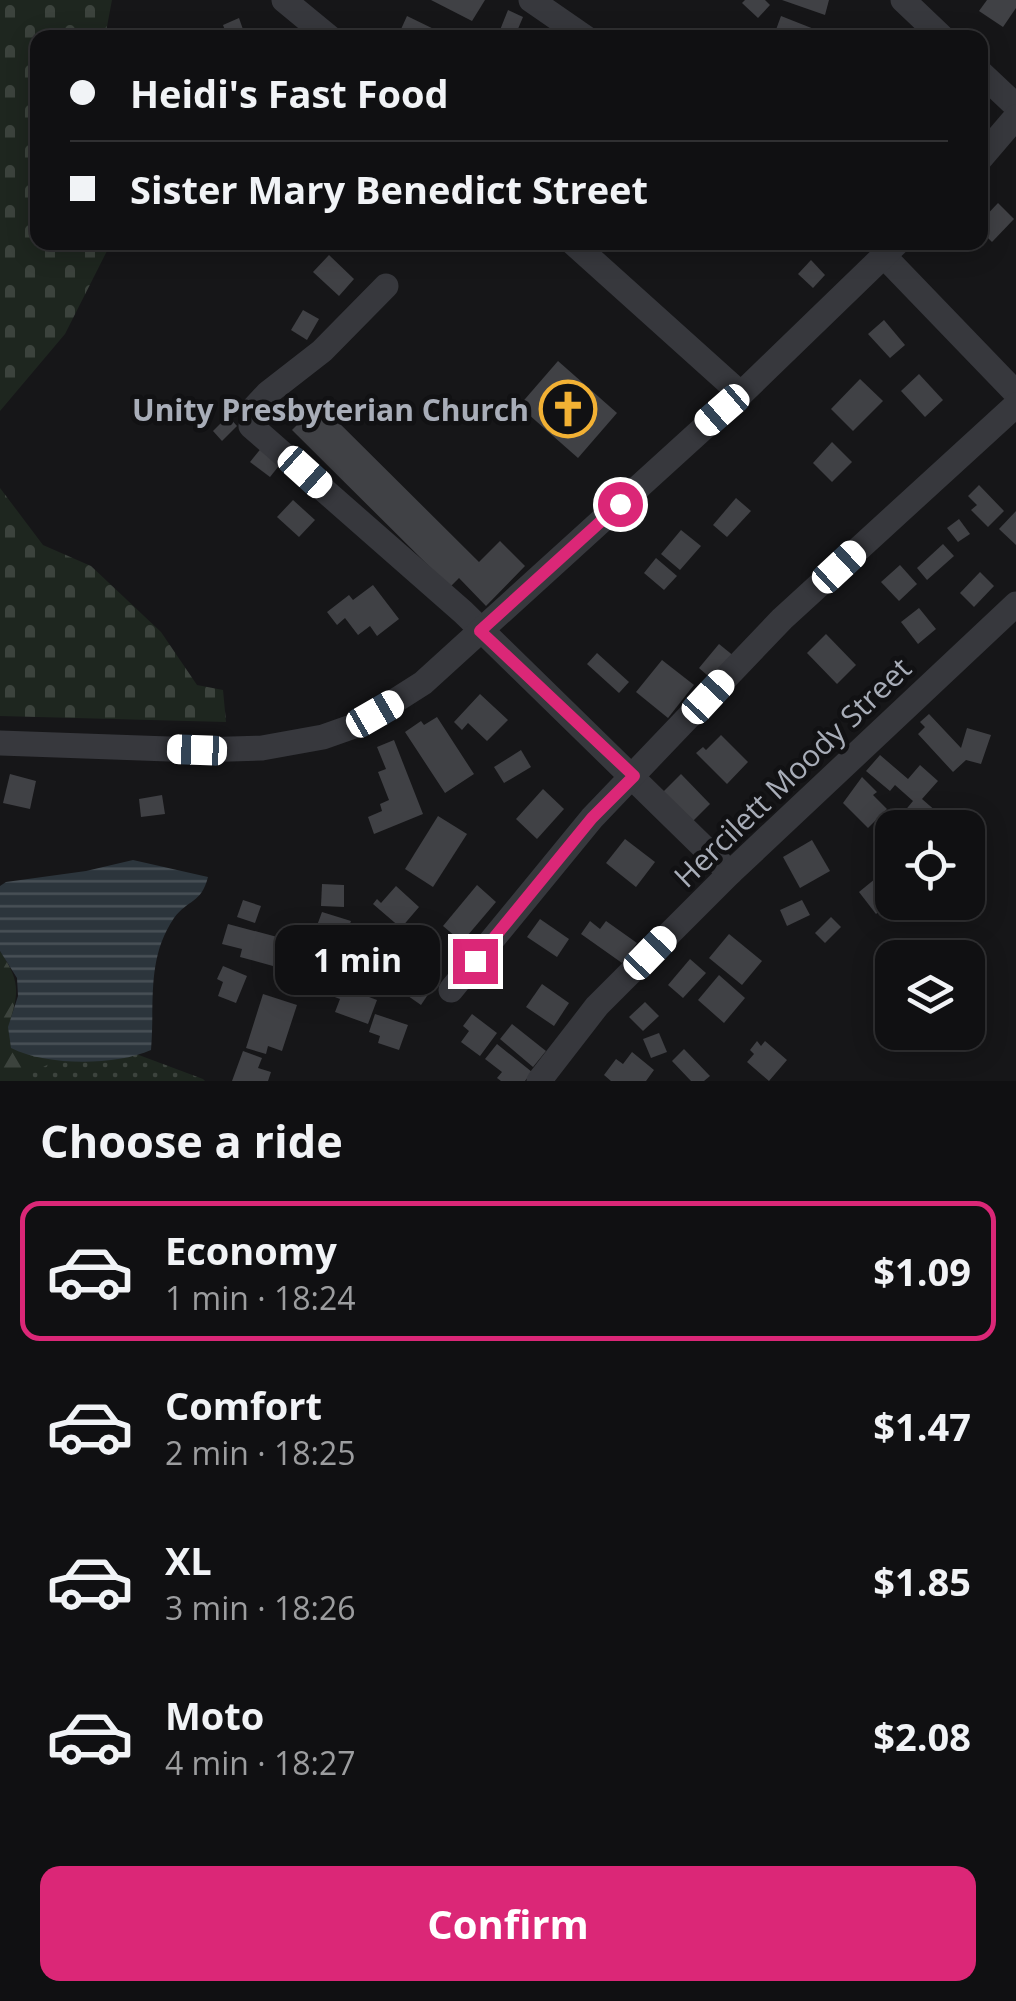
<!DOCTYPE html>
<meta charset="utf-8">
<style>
:root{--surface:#101012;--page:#19191b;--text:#f1f3f6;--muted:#9c9d9f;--line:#303032;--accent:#db2777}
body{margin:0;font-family:"Open Sans",sans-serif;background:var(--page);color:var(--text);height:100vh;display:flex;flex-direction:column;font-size:38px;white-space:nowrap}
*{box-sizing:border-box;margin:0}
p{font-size:32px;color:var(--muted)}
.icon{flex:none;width:55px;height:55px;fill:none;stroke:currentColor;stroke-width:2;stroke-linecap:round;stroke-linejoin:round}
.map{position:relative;height:1081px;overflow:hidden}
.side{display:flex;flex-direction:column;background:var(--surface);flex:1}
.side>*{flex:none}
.guide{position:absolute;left:30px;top:30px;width:958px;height:220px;border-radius:20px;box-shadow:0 5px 25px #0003,0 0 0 2px var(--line);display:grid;align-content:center;height:220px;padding:0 40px;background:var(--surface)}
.buttons{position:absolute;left:875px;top:810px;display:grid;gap:20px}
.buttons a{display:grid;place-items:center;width:110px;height:110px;border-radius:20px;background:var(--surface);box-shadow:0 5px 25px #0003,0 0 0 2px var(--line);font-size:50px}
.end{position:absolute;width:45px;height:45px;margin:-22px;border:12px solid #db2777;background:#fff;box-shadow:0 0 0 5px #fff}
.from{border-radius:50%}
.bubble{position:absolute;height:70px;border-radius:20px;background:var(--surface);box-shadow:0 5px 25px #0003,0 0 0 2px var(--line);font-size:32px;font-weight:700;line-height:70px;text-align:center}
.car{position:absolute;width:30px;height:60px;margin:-30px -15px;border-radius:12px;box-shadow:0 0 8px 2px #0007;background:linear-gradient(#fff 24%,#345 0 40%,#fff 0 76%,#345 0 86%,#fff 0)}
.guide b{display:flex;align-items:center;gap:35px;height:95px;font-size:38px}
.guide b+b{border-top:2px solid var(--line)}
.guide i{width:25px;height:25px;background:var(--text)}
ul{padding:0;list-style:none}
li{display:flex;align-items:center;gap:30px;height:140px;margin:0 20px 15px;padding:0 20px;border:5px solid transparent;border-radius:20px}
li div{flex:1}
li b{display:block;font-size:38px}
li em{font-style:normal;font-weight:700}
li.current{border-color:var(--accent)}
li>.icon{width:90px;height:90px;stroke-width:1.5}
h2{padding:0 40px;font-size:45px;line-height:120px}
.action{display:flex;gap:20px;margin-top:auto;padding:20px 40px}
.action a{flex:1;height:115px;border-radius:20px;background:var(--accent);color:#fff;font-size:40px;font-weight:700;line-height:115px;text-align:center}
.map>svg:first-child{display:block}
.grass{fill:url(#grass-dots)}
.forest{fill:url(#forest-firs)}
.cemetery{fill:url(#cemetery-stones)}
.water{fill:url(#water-rules)}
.building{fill:#404145}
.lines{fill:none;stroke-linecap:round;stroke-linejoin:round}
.minor{stroke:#37383d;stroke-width:25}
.route{stroke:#db2777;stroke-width:12}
.labels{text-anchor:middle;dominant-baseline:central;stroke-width:9;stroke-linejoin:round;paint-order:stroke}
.poi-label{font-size:30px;font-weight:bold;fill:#a8adb8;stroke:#111113;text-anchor:end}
.street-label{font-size:30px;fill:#a8adb8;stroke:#111113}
</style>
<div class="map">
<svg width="1016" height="1081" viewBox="0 0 1016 1081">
<defs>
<pattern id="grass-dots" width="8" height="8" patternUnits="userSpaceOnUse" patternTransform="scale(2.5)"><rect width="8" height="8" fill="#1e261f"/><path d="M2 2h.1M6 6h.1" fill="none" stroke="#3c433d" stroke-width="1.8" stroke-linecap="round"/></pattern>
<pattern id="forest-firs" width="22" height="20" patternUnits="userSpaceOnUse" patternTransform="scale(2.5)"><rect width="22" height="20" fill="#1e261f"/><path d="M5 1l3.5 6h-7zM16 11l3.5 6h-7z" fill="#3c433d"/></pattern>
<pattern id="cemetery-stones" width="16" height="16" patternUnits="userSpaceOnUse" patternTransform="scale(2.5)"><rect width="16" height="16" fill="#1e261f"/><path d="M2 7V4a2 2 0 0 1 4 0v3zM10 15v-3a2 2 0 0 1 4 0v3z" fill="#3c433d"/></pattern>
<pattern id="water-rules" width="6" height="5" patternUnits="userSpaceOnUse" patternTransform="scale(2.5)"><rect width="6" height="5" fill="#2c353c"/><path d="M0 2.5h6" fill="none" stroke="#485056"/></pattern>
</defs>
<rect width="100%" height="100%" fill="#161618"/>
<polygon class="grass" points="0,1003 203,1079 205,1081 0,1081"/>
<path class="forest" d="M0,951C21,982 19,993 8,1027L27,1056L59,1059L15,1081H0Z"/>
<g class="cemetery">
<polygon points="0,0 112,0 105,37 38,38 38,242 111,243 65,334 0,411"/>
<polygon points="0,488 43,545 91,566 161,632 197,685 223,690 226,722 0,716"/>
</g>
<path class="water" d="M133,860L208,877C201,904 188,899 174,918C146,959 155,1004 151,1050C115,1066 46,1066 11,1048L8,1027L18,996L17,978L0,951V886L6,882L86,871Z"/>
<g class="building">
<polygon points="431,0 485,0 472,21"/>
<polygon points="745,0 765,0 770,5 758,18 742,3"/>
<polygon points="782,0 829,0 825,15"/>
<polygon points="987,0 1016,0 1016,8 1003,27 979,11"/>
<polygon points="508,10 523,17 515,36 500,30"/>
<polygon points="407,16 442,33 440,38 397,38"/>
<polygon points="781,16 814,29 811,38 773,38"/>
<polygon points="239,18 246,38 228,38 223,25"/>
<polygon points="998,203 1014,219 992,242 980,230 980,222"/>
<polygon points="329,255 354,279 339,296 313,272"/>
<polygon points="811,260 825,275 813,288 798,274"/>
<polygon points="303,310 319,319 307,340 291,330"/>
<polygon points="884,320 905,345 890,358 868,334"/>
<polygon points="558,361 617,413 578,458 519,406"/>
<polygon points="919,374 943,400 925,417 901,391"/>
<polygon points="860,379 883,401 853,431 831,409"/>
<polygon points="319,403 479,562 500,541 525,566 486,606 459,578 450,587 292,430"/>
<polygon points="228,416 237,426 222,441 213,431"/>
<polygon points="832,442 852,462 832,482 813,463"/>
<polygon points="263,446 282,462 270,477 250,462"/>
<polygon points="979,485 1004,511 988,527 971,510 977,505 968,496"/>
<polygon points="736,498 751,511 727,537 713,525"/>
<polygon points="293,500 315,520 299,537 277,517"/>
<polygon points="1016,511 1016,545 999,529"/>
<polygon points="959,519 970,534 958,542 947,528"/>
<polygon points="681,530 701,546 680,570 661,554"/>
<polygon points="943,544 954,556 927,580 917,568"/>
<polygon points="656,558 677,576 664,590 644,573"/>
<polygon points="900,565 917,584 899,601 881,582"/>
<polygon points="980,572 994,586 974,607 960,593"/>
<polygon points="373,585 399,619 377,636 370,626 358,635 345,618 337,625 327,612 349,595 353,600"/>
<polygon points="919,608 936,629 918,644 901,622"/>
<polygon points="826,634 856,665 837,684 807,653"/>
<polygon points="719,644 735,657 715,682 699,668"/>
<polygon points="597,653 629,682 619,693 587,664"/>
<polygon points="662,660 694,685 668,718 636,692"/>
<polygon points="480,694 508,720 487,741 468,723 462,730 454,722"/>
<polygon points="929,714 961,748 967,728 991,735 981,764 966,760 953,772 918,734 925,727 920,722"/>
<polygon points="437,717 474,774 445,793 405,732 421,721 424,725"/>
<polygon points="721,735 748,762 727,784 696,753 703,747 706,750"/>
<polygon points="394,740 423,814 374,834 368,817 382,811 380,804 389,800 378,772 386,769 377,747"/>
<polygon points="521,750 531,767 504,783 494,767"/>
<polygon points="880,755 908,779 920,765 938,781 922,799 945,819 939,828 920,828 903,813 913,801 895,785 890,791 866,771"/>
<polygon points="10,774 36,781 30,809 3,803"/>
<polygon points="681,774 710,804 686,828 657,798"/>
<polygon points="862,777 877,792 873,795 887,809 868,828 843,803"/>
<polygon points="543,789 564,809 537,839 516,819"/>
<polygon points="162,795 165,814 141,817 139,799"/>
<polygon points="438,816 467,834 433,887 405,869"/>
<polygon points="625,839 655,862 636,887 606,863"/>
<polygon points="812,840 830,871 800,888 783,857"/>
<polygon points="881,874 892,888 892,900 876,914 859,892"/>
<polygon points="322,884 344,885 344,907 321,906"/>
<polygon points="477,885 496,902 462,942 443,926"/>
<polygon points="396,886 419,907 401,928 373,904 377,899 381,903"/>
<polygon points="243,900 261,906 255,923 237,917"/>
<polygon points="802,900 810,915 787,926 780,910"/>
<polygon points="322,912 351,921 340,952 311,942"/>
<polygon points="831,917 841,927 825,943 815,933"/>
<polygon points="540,919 569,939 557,957 527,937"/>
<polygon points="590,921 600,929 606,921 637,943 622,963 581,934"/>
<polygon points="228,924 281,938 273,966 240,957 242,949 222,944"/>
<polygon points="368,926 392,953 375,969 350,942"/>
<polygon points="729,934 762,961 742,985 709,958"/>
<polygon points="690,959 706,973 683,998 668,985"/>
<polygon points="418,960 441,975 421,1005 398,989"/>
<polygon points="223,966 247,976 236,1003 218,996 223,982 217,979"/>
<polygon points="719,975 745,998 724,1023 698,1000"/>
<polygon points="324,980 377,1000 368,1024 335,1012 340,999 319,991"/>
<polygon points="542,984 569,1003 554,1026 526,1007"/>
<polygon points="263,994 297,1005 282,1051 268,1046 266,1054 246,1048"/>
<polygon points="645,1002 659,1016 643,1031 629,1017"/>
<polygon points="375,1014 408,1025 399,1050 378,1043 380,1036 369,1032"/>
<polygon points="472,1014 497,1033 480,1056 461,1042 469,1031 463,1026"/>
<polygon points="512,1024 546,1051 533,1067 500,1039"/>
<polygon points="659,1033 667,1052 651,1058 643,1039"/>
<polygon points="757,1041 761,1046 765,1041 787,1060 769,1081 747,1062 754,1054 750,1050"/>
<polygon points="497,1044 532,1072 525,1081 501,1081 497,1078 502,1072 485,1059"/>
<polygon points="684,1049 710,1076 704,1081 691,1081 672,1061"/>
<polygon points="243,1051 262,1058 258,1068 271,1072 268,1081 232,1081"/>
<polygon points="632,1052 654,1070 646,1081 611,1081 604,1075 616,1059 623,1064"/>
</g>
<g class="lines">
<g class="minor">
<polyline points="284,0 330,38"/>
<polyline points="531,0 586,38"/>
<polyline points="903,0 943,38"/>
<polyline points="980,72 1016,106"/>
<polyline points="980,159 1016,117"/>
<polyline points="572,242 741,394"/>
<polyline points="884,256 1016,393"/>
<polyline points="386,286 322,351 268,393 254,408 251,426 463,612 730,873"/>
<polyline points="0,743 197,750 262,748 323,737 357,725 423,683 741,394 898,242"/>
<polyline points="451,990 592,818 782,619 1016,405"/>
<polyline points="539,1081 597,1006 730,873 1016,604"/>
</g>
</g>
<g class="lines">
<polyline class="route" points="475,961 592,818 634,776 480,631 620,504"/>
</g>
<defs>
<g id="church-ring" transform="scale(2.875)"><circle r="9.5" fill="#111113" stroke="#f2b134" stroke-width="1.5"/><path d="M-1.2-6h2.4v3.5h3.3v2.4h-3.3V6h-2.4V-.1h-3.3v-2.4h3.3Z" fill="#f2b134"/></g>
</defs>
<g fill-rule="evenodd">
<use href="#church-ring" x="568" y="409"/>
</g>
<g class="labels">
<g class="poi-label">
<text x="529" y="409">Unity Presbyterian Church</text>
</g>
<g class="street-label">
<text transform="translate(792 772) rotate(-44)">Hercilett Moody Street</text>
</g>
</g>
</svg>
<div class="buttons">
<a><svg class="icon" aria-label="locate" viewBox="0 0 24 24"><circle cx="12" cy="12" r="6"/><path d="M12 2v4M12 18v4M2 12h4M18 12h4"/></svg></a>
<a><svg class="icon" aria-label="layers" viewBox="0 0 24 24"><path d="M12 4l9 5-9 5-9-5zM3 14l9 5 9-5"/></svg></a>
</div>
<i class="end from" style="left:620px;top:504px"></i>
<i class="end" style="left:475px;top:961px"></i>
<div class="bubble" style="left:275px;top:925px;width:165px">1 min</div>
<i class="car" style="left:722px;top:410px;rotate:229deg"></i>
<i class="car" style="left:305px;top:472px;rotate:132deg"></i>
<i class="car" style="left:839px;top:567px;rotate:47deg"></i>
<i class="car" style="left:708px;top:697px;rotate:43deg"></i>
<i class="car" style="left:375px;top:714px;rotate:60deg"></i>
<i class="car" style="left:197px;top:750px;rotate:272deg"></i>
<i class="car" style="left:650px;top:953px;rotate:44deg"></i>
<div class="guide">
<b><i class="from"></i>Heidi's Fast Food</b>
<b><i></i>Sister Mary Benedict Street</b>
</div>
</div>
<section class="side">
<h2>Choose a ride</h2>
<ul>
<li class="current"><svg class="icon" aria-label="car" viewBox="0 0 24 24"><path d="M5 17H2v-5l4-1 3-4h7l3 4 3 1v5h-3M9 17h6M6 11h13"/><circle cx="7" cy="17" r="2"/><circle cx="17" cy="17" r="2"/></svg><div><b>Economy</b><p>1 min · 18:24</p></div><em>$1.09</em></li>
<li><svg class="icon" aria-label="car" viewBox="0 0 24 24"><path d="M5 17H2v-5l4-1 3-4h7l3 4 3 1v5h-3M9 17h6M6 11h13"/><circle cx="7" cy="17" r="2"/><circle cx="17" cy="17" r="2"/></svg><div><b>Comfort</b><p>2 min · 18:25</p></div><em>$1.47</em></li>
<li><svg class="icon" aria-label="car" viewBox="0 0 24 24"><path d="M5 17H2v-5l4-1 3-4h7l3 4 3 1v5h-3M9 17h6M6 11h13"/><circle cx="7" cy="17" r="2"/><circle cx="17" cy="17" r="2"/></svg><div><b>XL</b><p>3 min · 18:26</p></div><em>$1.85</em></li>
<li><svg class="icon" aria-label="car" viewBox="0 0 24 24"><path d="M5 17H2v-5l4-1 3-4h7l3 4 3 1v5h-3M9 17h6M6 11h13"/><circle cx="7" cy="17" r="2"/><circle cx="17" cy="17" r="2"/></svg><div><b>Moto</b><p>4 min · 18:27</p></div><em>$2.08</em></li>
</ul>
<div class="action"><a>Confirm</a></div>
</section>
